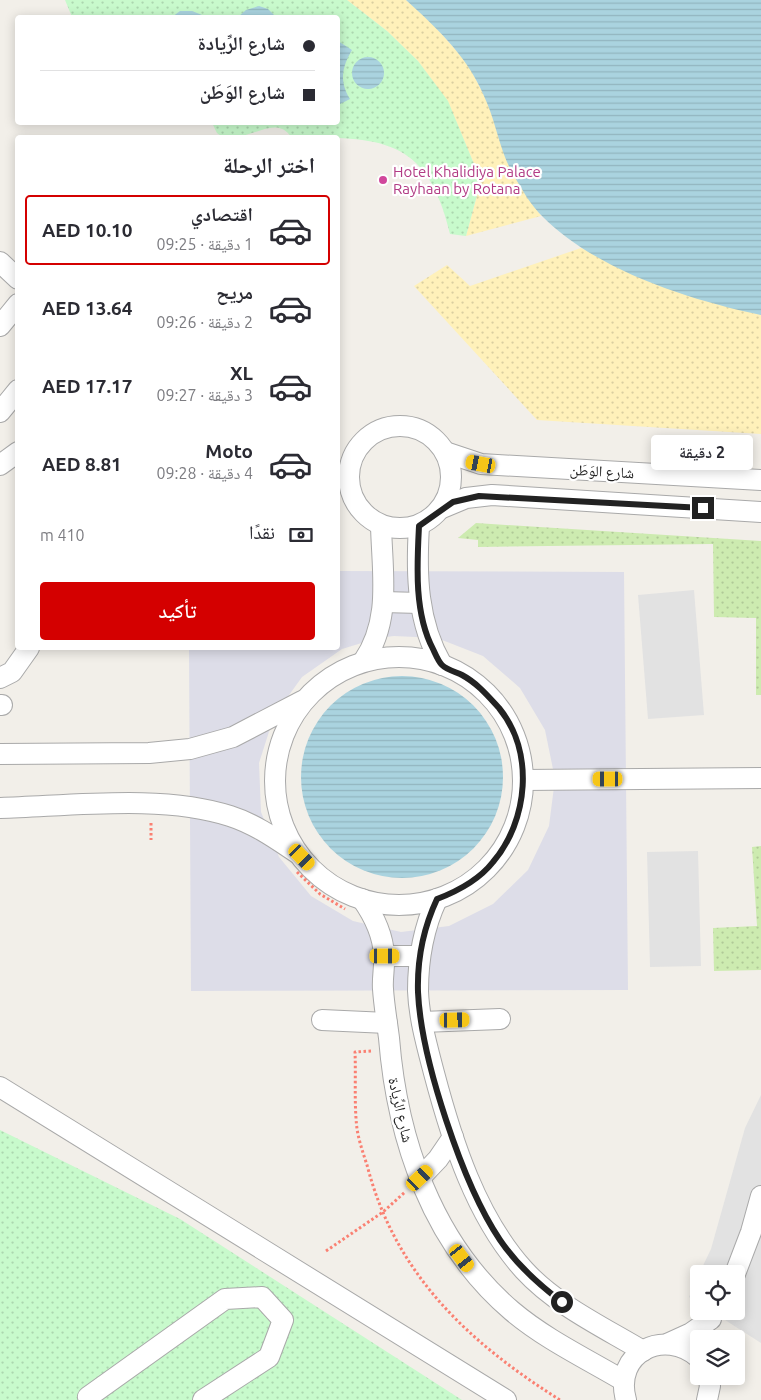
<!DOCTYPE html>
<html lang="ar">
<meta charset="utf-8">
<style>
:root{--surface:#fff;--page:#f7f7f7;--text:#2b2b33;--muted:#7c7c81;--line:#e1e1e2;--accent:#d40000}
body{margin:0;font-family:Ubuntu,"Noto Naskh Arabic",sans-serif;background:var(--page);color:var(--text);direction:rtl;height:100vh;display:flex;flex-direction:column;font-size:19px;white-space:nowrap}
*{box-sizing:border-box;margin:0}
p{font-size:16px;color:var(--muted)}
.icon{flex:none;width:28px;height:28px;fill:none;stroke:currentColor;stroke-width:2;stroke-linecap:round;stroke-linejoin:round}
.map{position:relative;flex:1;overflow:hidden;direction:ltr}
.side{position:absolute;left:15px;top:135px;width:325px;height:515px;display:flex;flex-direction:column;background:var(--surface);border-radius:5px;box-shadow:0 2px 12px #0003;direction:rtl}
.side>*{flex:none}
.banner{position:absolute;left:15px;top:15px;width:325px;height:110px;border-radius:5px;box-shadow:0 2px 12px #0003;direction:rtl;display:grid;align-content:center;height:110px;padding:0 25px;background:var(--surface)}
.tools{position:absolute;left:690px;top:1265px;display:grid;gap:10px}
.tools a{display:grid;place-items:center;width:55px;height:55px;border-radius:5px;background:var(--surface);box-shadow:0 2px 12px #0003;font-size:25px}
.end{position:absolute;width:22px;height:22px;margin:-11px;border:6px solid #222;background:#fff;box-shadow:0 0 0 2px #fff}
.from{border-radius:50%}
.bubble{position:absolute;height:35px;border-radius:5px;background:var(--surface);box-shadow:0 2px 12px #0003;font-size:16px;font-weight:600;line-height:35px;text-align:center;direction:rtl}
.car{position:absolute;width:15px;height:30px;margin:-15px -8px;border-radius:6px;box-shadow:0 0 4px 1px #0007;background:linear-gradient(#f5c518 24%,#345 0 40%,#f5c518 0 76%,#345 0 86%,#f5c518 0)}
.banner b{display:flex;align-items:center;gap:18px;height:48px;font-size:19px}
.banner b+b{border-top:1px solid var(--line)}
.banner i{width:12px;height:12px;background:var(--text)}
ul{padding:0;list-style:none}
li{display:flex;align-items:center;gap:15px;height:70px;margin:0 10px 8px;padding:0 15px;border:2px solid transparent;border-radius:5px}
li div{flex:1}
li b{display:block;font-size:19px}
li em{font-style:normal;font-weight:600}
li.active{border-color:var(--accent)}
li>.icon{width:45px;height:45px;stroke-width:1.5}
h2{padding:0 25px;font-size:22px;line-height:60px}
.pay{display:flex;align-items:center;gap:12px;height:55px;padding:0 25px;font-size:19px}
.pay p{margin-inline-start:auto}
.button{display:flex;gap:10px;margin-top:auto;padding:10px 25px}
.button a{flex:1;height:58px;border-radius:5px;background:var(--accent);color:#fff;font-size:20px;font-weight:600;line-height:58px;text-align:center}
.map>svg:first-child{display:block}
.grass{fill:url(#grass-dots)}
.sand{fill:url(#sand-dots)}
.park{fill:url(#park-dots)}
.parking{fill:#e2e2e2}
.plaza{fill:#dddde8;fill-rule:evenodd}
.water{fill:url(#water-rules)}
.lines{fill:none;stroke-linecap:round;stroke-linejoin:round}
.minor-casing{stroke:#a9a9a9;stroke-width:22}
.path{stroke:#fa8072;stroke-width:3;stroke-dasharray:2.5 2.5;stroke-linecap:butt}
.minor{stroke:#fff;stroke-width:20}
.route{stroke:#222;stroke-width:6}
.hotel-dot{fill:#d1479c;stroke:#fff;stroke-width:2}
.labels{text-anchor:middle;dominant-baseline:central;stroke-width:4.5;stroke-linejoin:round;paint-order:stroke}
.hotel-label{font-size:15px;fill:#b23c85;stroke:#fff;text-anchor:start}
.street-label{font-size:15px;fill:#222;stroke:#fff}
</style>
<div class="map">
<svg width="761" height="1400" viewBox="0 0 761 1400">
<defs>
<pattern id="grass-dots" width="8" height="8" patternUnits="userSpaceOnUse" patternTransform="scale(1.25)"><rect width="8" height="8" fill="#cdebb0"/><path d="M2 2h.1M6 6h.1" fill="none" stroke="#b0c997" stroke-width="1.8" stroke-linecap="round"/></pattern>
<pattern id="sand-dots" width="8" height="8" patternUnits="userSpaceOnUse" patternTransform="scale(1.25)"><rect width="8" height="8" fill="#fff1ba"/><path d="M2 2h.1M6 6h.1" fill="none" stroke="#dacea0" stroke-width="1.8" stroke-linecap="round"/></pattern>
<pattern id="park-dots" width="8" height="8" patternUnits="userSpaceOnUse" patternTransform="scale(1.25)"><rect width="8" height="8" fill="#c8facc"/><path d="M2 2h.1M6 6h.1" fill="none" stroke="#acd6af" stroke-width="1.8" stroke-linecap="round"/></pattern>
<pattern id="water-rules" width="6" height="5" patternUnits="userSpaceOnUse" patternTransform="scale(1.25)"><rect width="6" height="5" fill="#aad3df"/><path d="M0 2.5h6" fill="none" stroke="#92b5bf"/></pattern>
</defs>
<rect width="100%" height="100%" fill="#f2efe9"/>
<g class="grass">
<polygon points="476,523 761,541 761,695 756,695 756,618 714,617 713,544 478,547 478,540 458,538"/>
<polygon points="761,846 761,970 714,971 713,928 757,926 752,847"/>
</g>
<g class="sand">
<polygon points="347,0 406,0 432,23 468,64 487,101 512,172 541,216 466,236 479,188 474,164 448,102 418,61 387,31"/>
<polygon points="581,248 649,280 761,315 761,434 537,420 414,286 447,265 470,286"/>
</g>
<g class="park">
<path d="M65,0H347L387,31L418,61L448,101L474,164L479,188L466,236L450,234C427,135 379,138 291,137C277,115 254,138 232,137C227,137 221,137 217,133C215,130 214,126 212,123L338,122V18L72,17Z"/>
<polygon points="0,1130 180,1219 462,1400 0,1400"/>
</g>
<g class="parking">
<polygon points="694,590 704,715 648,719 638,595"/>
<polygon points="698,851 701,966 650,967 647,852"/>
<polygon points="761,1095 761,1343 711,1311 736,1311 736,1274 699,1274 711,1249 745,1128"/>
<polygon points="699,1275 699,1303 689,1297"/>
</g>
<path class="plaza" d="M338,571L624,572L628,990L191,991L189,648H338ZM394,636L437,638L483,656L520,688L545,730L555,779L549,826L528,870L493,904L449,926L401,932L353,921L311,896L279,857L261,812L259,763L274,716L302,677L342,649L378,638Z"/>
<g class="water">
<path d="M406,0H761V315C689,300 596,270 543,217C531,206 521,188 513,174C501,154 496,124 487,103C470,59 441,32 406,0Z"/>
<polygon points="259,6 268,9 276,17 238,17 246,10"/>
<polygon points="180,11 192,11 207,17 172,17"/>
<path d="M338,41L352,50C342,67 339,81 350,99L338,105Z"/>
<circle cx="368" cy="73" r="16"/>
<circle cx="402" cy="777" r="101"/>
</g>
<g class="lines">
<g class="minor-casing">
<g id="minor">
<polyline points="0,262 18,279"/>
<polyline points="0,326 18,304"/>
<polyline points="0,412 18,390"/>
<circle cx="400" cy="477" r="51"/>
<polyline points="445,452 481,464 761,480"/>
<polyline points="0,465 18,452"/>
<polyline points="442,508 466,498 492,495 761,512"/>
<path d="M419,526C416,574 417,622 442,665"/>
<polyline points="383,602 420,603"/>
<circle cx="399" cy="781" r="124"/>
<path d="M363,662C392,620 382,573 381,525"/>
<polyline points="0,678 12,672 29,648"/>
<polyline points="0,705 2,705"/>
<polyline points="0,754 149,753 190,749 233,737 302,701"/>
<polyline points="523,780 761,778"/>
<path d="M0,808C70,806 164,794 230,816C255,824 276,839 297,853"/>
<path d="M362,899C374,916 383,935 384,955C385,966 382,978 383,989C384,1005 387,1022 389,1038C397,1139 432,1243 512,1311C545,1339 587,1359 624,1381"/>
<path d="M437,899C423,929 418,958 418,991C419,1018 427,1046 434,1073C452,1141 476,1217 524,1270C556,1305 603,1327 643,1351"/>
<polyline points="385,956 420,956"/>
<polyline points="322,1020 387,1023"/>
<polyline points="422,1022 500,1019"/>
<polyline points="0,1087 506,1400"/>
<polyline points="420,1178 438,1159 453,1137"/>
<polyline points="735,1274 751,1232 761,1196"/>
<polyline points="669,1343 691,1333 711,1319"/>
<polyline points="89,1400 88,1397 225,1299 262,1297 283,1320 269,1357 203,1400"/>
<path d="M626,1400C613,1353 664,1327 699,1358"/>
<polyline points="707,1400 710,1386 708,1376"/>
</g>
</g>
<g class="path">
<polyline points="163,138 163,137"/>
<polyline points="151,823 151,840"/>
<polyline points="297,872 320,894 345,909"/>
<path d="M371,1051L355,1052C356,1077 354,1104 357,1129C359,1141 363,1153 367,1165C395,1274 468,1342 560,1400"/>
<polyline points="326,1251 383,1212 405,1192"/>
</g>
<use href="#minor" class="minor"/>
</g>
<g class="lines">
<path class="route" d="M562,1302C538,1284 517,1265 500,1240C463,1185 421,1059 418,992C417,959 423,929 437,899C458,891 479,880 493,862C528,821 535,752 499,708C488,696 477,683 462,675C456,672 447,670 442,665C438,661 435,653 433,649C414,613 417,565 419,526L453,502L479,496L703,508"/>
</g>
<circle class="hotel-dot" cx="383" cy="180" r="5"/>
<g class="labels">
<g class="hotel-label">
<text x="393" y="171">Hotel Khalidiya Palace<tspan x="393" dy="17">Rayhaan by Rotana</tspan></text>
</g>
<g class="street-label">
<text transform="translate(602 471) rotate(3)">شارع الوَطَن</text>
<text transform="translate(401 1110) rotate(77)">شارع الرِّيادة</text>
</g>
</g>
</svg>
<div class="tools">
<a><svg class="icon" aria-label="locate" viewBox="0 0 24 24"><circle cx="12" cy="12" r="6"/><path d="M12 2v4M12 18v4M2 12h4M18 12h4"/></svg></a>
<a><svg class="icon" aria-label="layers" viewBox="0 0 24 24"><path d="M12 4l9 5-9 5-9-5zM3 14l9 5 9-5"/></svg></a>
</div>
<i class="end from" style="left:562px;top:1302px"></i>
<i class="end" style="left:703px;top:508px"></i>
<div class="bubble" style="left:651px;top:435px;width:102px">2 دقيقة</div>
<i class="car" style="left:481px;top:464px;rotate:281deg"></i>
<i class="car" style="left:608px;top:779px;rotate:270deg"></i>
<i class="car" style="left:302px;top:857px;rotate:136deg"></i>
<i class="car" style="left:385px;top:956px;rotate:90deg"></i>
<i class="car" style="left:455px;top:1020px;rotate:89deg"></i>
<i class="car" style="left:420px;top:1178px;rotate:47deg"></i>
<i class="car" style="left:462px;top:1258px;rotate:143deg"></i>
<div class="banner">
<b><i class="from"></i>شارع الرِّيادة</b>
<b><i></i>شارع الوَطَن</b>
</div>
<section class="side">
<h2>اختر الرحلة</h2>
<ul>
<li class="active"><svg class="icon" aria-label="car" viewBox="0 0 24 24"><path d="M5 17H2v-5l4-1 3-4h7l3 4 3 1v5h-3M9 17h6M6 11h13"/><circle cx="7" cy="17" r="2"/><circle cx="17" cy="17" r="2"/></svg><div><b>اقتصادي</b><p>1 دقيقة · 09:25</p></div><em>AED 10.10</em></li>
<li><svg class="icon" aria-label="car" viewBox="0 0 24 24"><path d="M5 17H2v-5l4-1 3-4h7l3 4 3 1v5h-3M9 17h6M6 11h13"/><circle cx="7" cy="17" r="2"/><circle cx="17" cy="17" r="2"/></svg><div><b>مريح</b><p>2 دقيقة · 09:26</p></div><em>AED 13.64</em></li>
<li><svg class="icon" aria-label="car" viewBox="0 0 24 24"><path d="M5 17H2v-5l4-1 3-4h7l3 4 3 1v5h-3M9 17h6M6 11h13"/><circle cx="7" cy="17" r="2"/><circle cx="17" cy="17" r="2"/></svg><div><b>XL</b><p>3 دقيقة · 09:27</p></div><em>AED 17.17</em></li>
<li><svg class="icon" aria-label="car" viewBox="0 0 24 24"><path d="M5 17H2v-5l4-1 3-4h7l3 4 3 1v5h-3M9 17h6M6 11h13"/><circle cx="7" cy="17" r="2"/><circle cx="17" cy="17" r="2"/></svg><div><b>Moto</b><p>4 دقيقة · 09:28</p></div><em>AED 8.81</em></li>
</ul>
<div class="pay"><svg class="icon" aria-label="cash" viewBox="0 0 24 24"><path d="M3 7h18v10H3z"/><circle cx="12" cy="12" r="2"/></svg>نقدًا<p>410 m</p></div>
<div class="button"><a>تأكيد</a></div>
</section>
</div>
